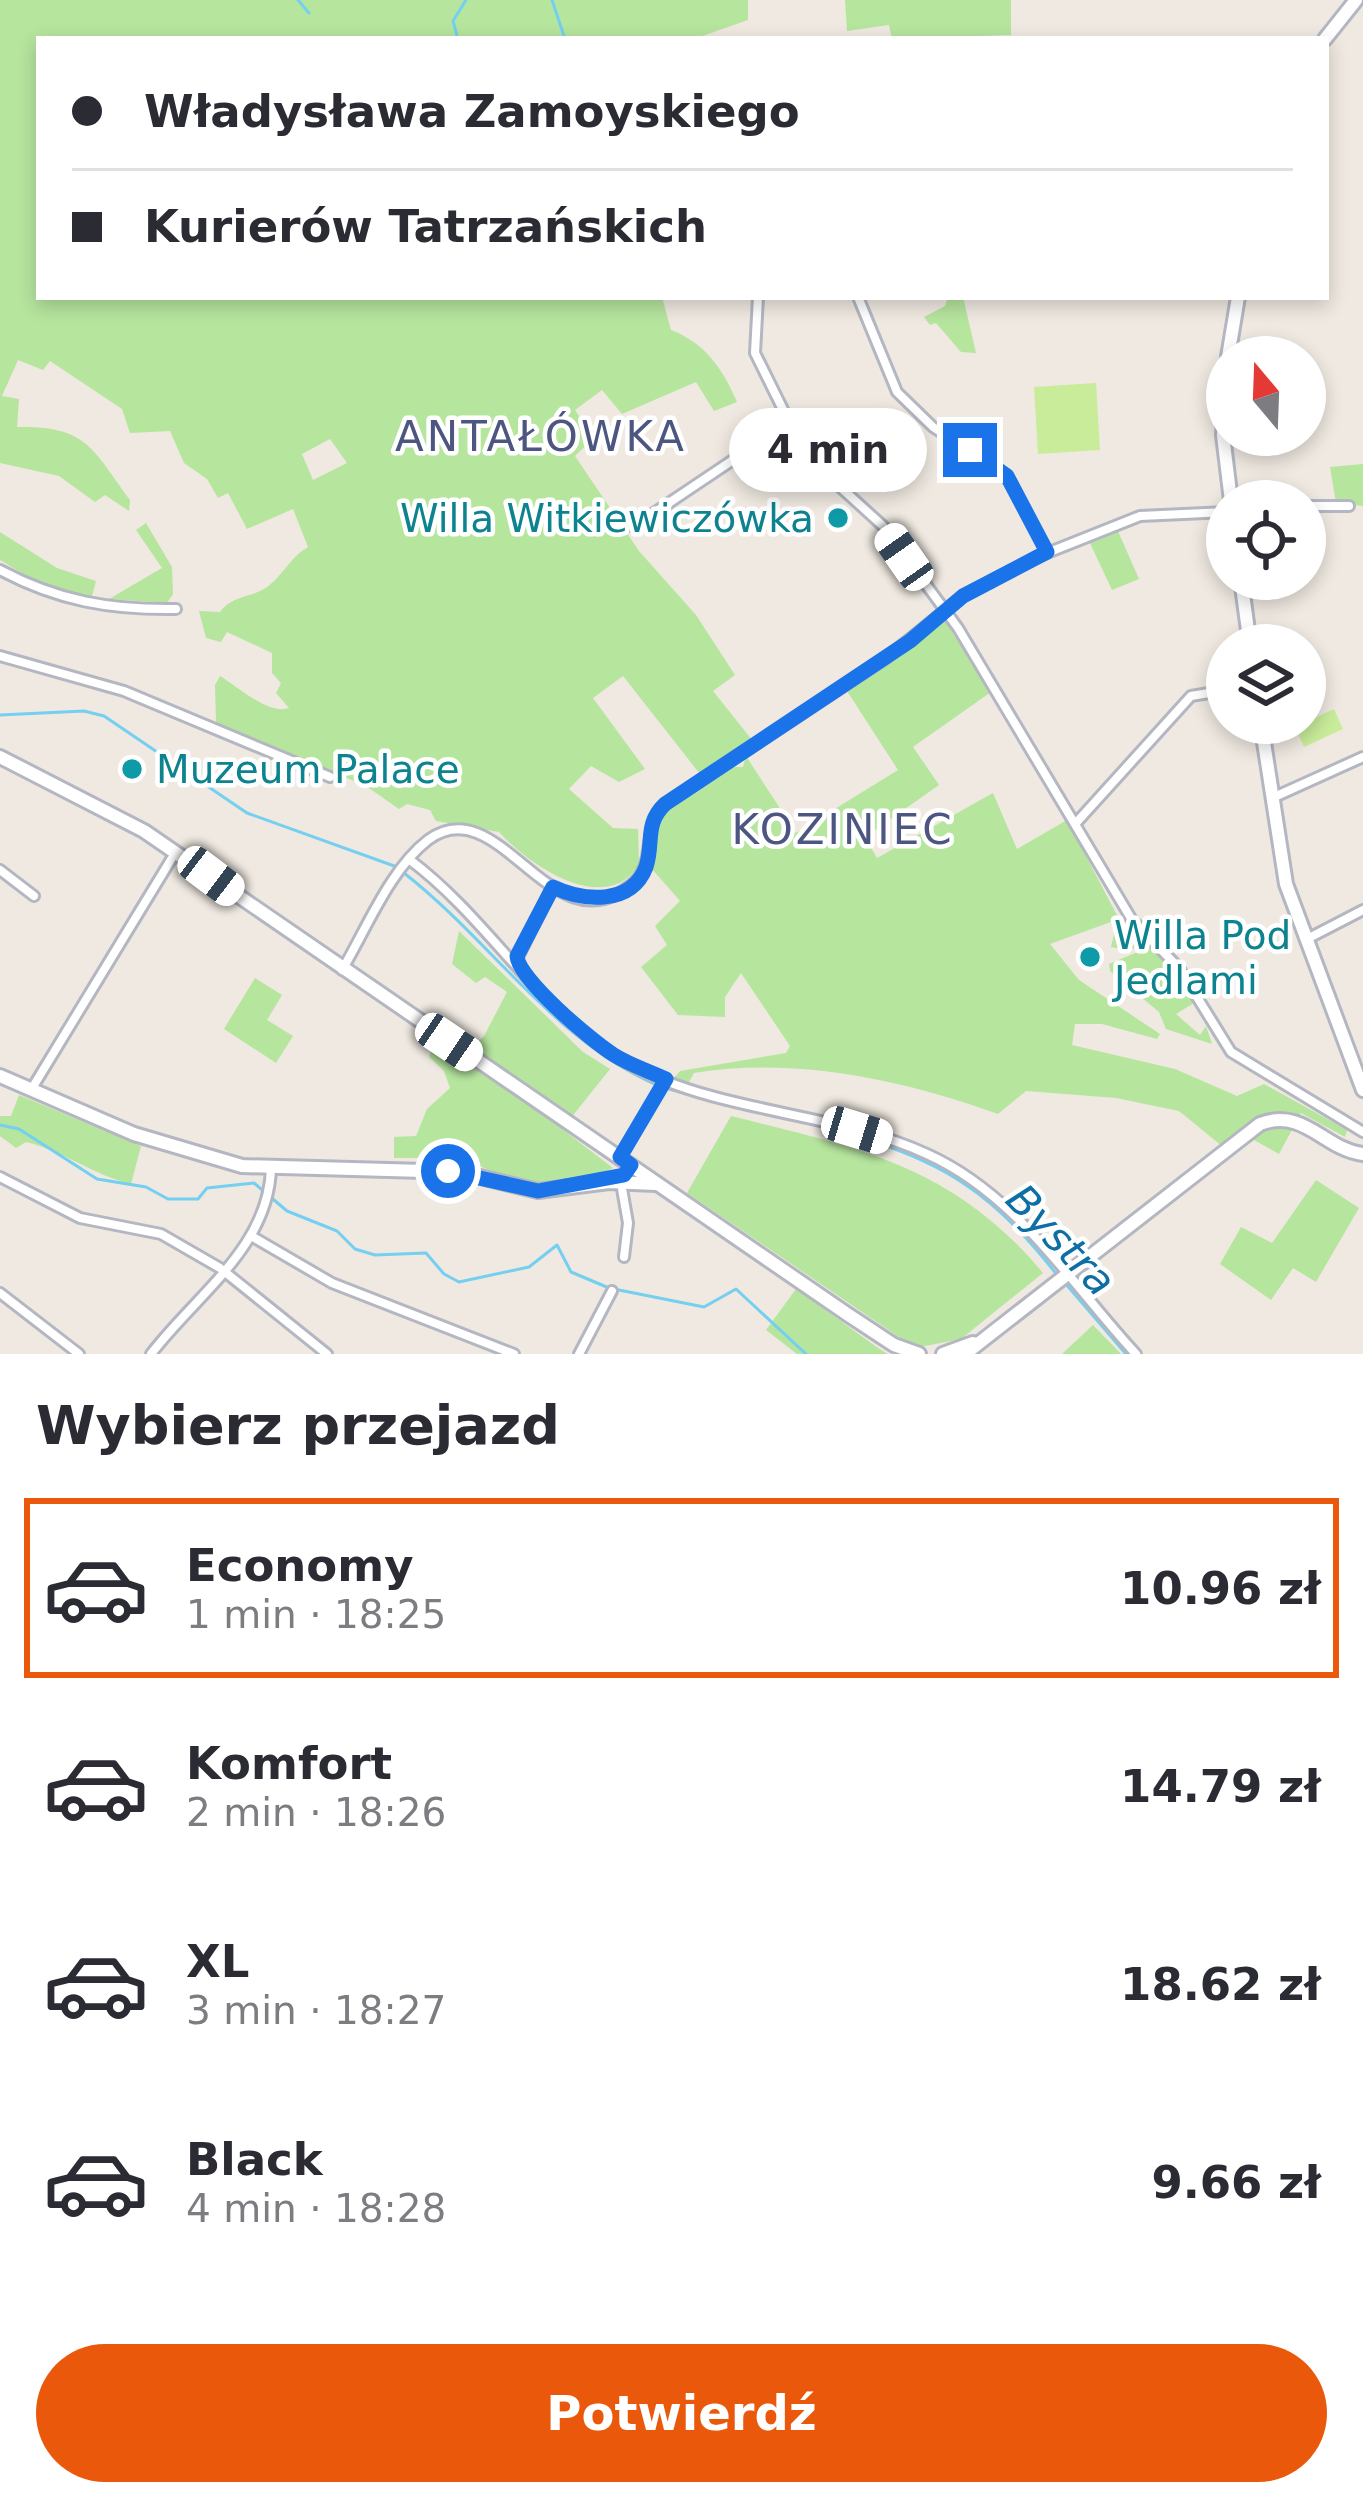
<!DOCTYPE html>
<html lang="pl">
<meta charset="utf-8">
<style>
:root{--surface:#fff;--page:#f2f2f3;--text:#2b2b33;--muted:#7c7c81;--line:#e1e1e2;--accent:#ea580c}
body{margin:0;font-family:"DejaVu Sans",sans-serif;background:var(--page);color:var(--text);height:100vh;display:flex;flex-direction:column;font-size:45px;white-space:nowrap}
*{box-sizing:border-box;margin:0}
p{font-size:39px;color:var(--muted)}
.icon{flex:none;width:66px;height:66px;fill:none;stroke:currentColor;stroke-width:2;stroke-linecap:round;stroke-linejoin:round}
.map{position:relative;height:1354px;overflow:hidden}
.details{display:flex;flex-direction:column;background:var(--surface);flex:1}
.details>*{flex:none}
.top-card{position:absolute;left:36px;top:36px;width:1293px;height:264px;border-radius:0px;box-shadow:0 6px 18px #0003;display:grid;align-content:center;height:264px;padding:0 36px;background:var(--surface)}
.needle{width:78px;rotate:341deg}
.fabs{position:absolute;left:1206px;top:336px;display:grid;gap:24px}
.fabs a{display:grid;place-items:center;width:120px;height:120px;border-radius:50%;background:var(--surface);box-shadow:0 6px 18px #0003;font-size:60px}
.end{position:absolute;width:54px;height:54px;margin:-27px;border:15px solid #1a73e8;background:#fff;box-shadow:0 0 0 6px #fff}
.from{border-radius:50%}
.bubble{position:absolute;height:84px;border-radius:42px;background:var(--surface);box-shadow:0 6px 18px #0003;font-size:39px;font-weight:800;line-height:84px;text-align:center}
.car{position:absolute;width:36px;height:72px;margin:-36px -18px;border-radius:15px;box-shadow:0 0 9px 3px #0007;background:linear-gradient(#fff 24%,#345 0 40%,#fff 0 76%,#345 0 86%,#fff 0)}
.top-card b{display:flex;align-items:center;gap:42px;height:114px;font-size:45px}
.top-card b+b{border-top:3px solid var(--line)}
.top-card i{width:30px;height:30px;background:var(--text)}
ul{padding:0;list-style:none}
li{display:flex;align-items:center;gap:36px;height:180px;margin:0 24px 18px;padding:0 12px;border:6px solid transparent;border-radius:0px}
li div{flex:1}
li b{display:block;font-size:45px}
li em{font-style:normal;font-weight:800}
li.current{border-color:var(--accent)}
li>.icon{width:108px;height:108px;stroke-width:1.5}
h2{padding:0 36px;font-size:54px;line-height:144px}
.action{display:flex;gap:24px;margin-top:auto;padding:24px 36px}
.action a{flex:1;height:138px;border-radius:72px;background:var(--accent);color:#fff;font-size:48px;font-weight:800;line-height:138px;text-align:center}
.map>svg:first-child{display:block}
.green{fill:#b6e59e;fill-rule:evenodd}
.pitch{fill:#c9ec9a}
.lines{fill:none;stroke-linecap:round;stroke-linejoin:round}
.stream{stroke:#75cff0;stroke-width:3}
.street-casing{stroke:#b4b7c1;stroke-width:14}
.secondary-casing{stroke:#b4b7c1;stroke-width:18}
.street{stroke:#fff;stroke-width:8}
.secondary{stroke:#fff;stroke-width:12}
.route{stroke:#1a73e8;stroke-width:15}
.culture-dot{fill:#0f9aa8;stroke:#fff;stroke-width:4.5}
.labels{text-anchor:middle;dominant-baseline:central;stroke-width:9;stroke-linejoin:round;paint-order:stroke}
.culture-label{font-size:39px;fill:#0d838f;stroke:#fff;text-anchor:start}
.neighbourhood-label{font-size:42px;letter-spacing:3px;fill:#4d5680;stroke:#fff}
.water-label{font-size:42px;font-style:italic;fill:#0d6fa3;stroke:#fff}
</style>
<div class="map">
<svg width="1363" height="1354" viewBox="0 0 1363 1354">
<rect width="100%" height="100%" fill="#efe9e1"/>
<g class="green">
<path d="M0,0H748V20L694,39H39V297H662L671,330C705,343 723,369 737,402L714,411L696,382L622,414L602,390L575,410L594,438L575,456L639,551L696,615L735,675L713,691L752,740L700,774L623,676L593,698L645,769L619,782L591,766L569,789L613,828L638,829L639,865C605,918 528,864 499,832L436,821L430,810L407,804L399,809L366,786L216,723L215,685L220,676C240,688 268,715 289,708L276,693L281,683L272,673V653L227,632L221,642L206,638L199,611L220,612C232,596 248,598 264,589C281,579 289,558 308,547L293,509L247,529L228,493L218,498L207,479L184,463L170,431L130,433L122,409L50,361L43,370L18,360L2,396L19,399L17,427C87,426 91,447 130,500L129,511L105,495L95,502L59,476L0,463ZM330,439L347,463L313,480L302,454Z"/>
<polygon points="845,0 1011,0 1011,35 892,39 889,25 847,31"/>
<polygon points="948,297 963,297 976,353 961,352 936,323 930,325 924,317 945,306"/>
<polygon points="1363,464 1363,506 1336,503 1330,467"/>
<polygon points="146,523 172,567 173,594 167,603 109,599 162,568 136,530"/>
<polygon points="1117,529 1139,579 1112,590 1089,541"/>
<path d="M0,532L57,568L96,581L92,596C60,603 27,575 0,560Z"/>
<path d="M945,621L991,692L913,747L939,785L865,837L877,858L993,793L1017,849L1067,820L1119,919L1050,944L1079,980L1160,1034L1157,1039L1102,1024H1075L1072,1045L1175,1069L1237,1096L1264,1084L1347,1130L1345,1137L1301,1113L1279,1154L1254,1140L1233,1155L1179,1111L1116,1098L1026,1091L998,1114C905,1080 794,1056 694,1073L689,1082L674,1078L680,1071L786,1053L790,1046L741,973L725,997V1017L678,1015L641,967L667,945L655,926L680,901L651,868L658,818L729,767H743L746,756L796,833L898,770L847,691Z"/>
<polygon points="1128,924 1175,972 1194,1003 1176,1014 1200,1035 1206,1026 1212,1044 1166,1029 1159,1012 1110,971 1109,964 1140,951 1140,946 1131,949 1127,943 1122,949 1111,947 1114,934 1130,934"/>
<polygon points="459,931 583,1052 610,1069 562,1129 613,1168 581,1181 519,1183 461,1158 394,1158 394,1137 416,1136 427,1109 450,1088 444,1071 429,1057 434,1044 462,1059 484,1036 507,992 485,977 476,983 452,964"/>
<polygon points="255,978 282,995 267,1020 293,1036 276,1063 224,1029"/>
<path d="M19,1095L141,1146L131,1184C93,1175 64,1151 26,1142L16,1148L0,1136V1116H11Z"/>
<path d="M731,1116C860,1148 954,1166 1043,1273L961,1339L915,1348L687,1193Z"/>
<polygon points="1316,1180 1359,1208 1316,1282 1293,1268 1271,1300 1220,1264 1241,1227 1272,1243"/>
<polygon points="796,1289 878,1348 888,1354 797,1354 766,1330"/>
<polygon points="1093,1325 1121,1354 1062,1354"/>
</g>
<g class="pitch">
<polygon points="1096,383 1100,450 1038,454 1034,387"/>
<polygon points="1334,709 1343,729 1304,747 1295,727"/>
</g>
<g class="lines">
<g class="stream">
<polyline points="298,0 309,13"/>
<polyline points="552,0 565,39"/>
<polyline points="458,39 453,21 466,0"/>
<polyline points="0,715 84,711 104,716 247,813 397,867"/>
<path d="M404,873C491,941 553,1040 657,1085"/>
<path d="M666,1088C760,1117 885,1129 966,1185C1002,1209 1031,1242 1058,1276"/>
<polyline points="0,1125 19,1129 97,1179 146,1187 168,1199 198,1199 207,1188 254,1183 287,1211 337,1231 355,1249 375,1255 426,1253 444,1274 459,1282 529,1267 557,1245 571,1272 609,1288 704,1307 736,1289 806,1354"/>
<polyline points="1065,1283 1126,1354"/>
</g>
<g class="street-casing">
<g id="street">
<polyline points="758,297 755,353 806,456 883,526 958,628 1132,920 1179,968 1231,1052 1363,1132"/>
<polyline points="858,297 897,392 933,427 1007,476 1047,552"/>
<polyline points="1305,506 1349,506"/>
<polyline points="633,527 788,423"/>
<path d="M0,570C58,601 110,610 176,609"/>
<polyline points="0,656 124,691 330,777"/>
<polyline points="1272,798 1363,757"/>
<polyline points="1076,823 1191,696 1227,690"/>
<path d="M410,860C486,917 535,1005 615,1056C708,1114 829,1109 927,1154C1018,1195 1071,1284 1136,1354"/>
<polyline points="0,870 34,896"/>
<polyline points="1307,939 1363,910"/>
<polyline points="516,961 553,887"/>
<path d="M342,970C366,930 390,869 428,840C500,787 550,950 631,885C658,864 640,828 665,804L885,659L963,596L1037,557L1140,516L1227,512"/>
<polyline points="31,1090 175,853"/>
<polyline points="620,1158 666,1079"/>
<polyline points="0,1177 80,1218 161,1234 220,1268 327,1354"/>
<polyline points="621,1183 628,1223 624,1257"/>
<polyline points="253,1237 332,1283 514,1354"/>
<polyline points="0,1293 79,1354"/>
<path d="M151,1354C196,1295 269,1247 271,1168"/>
<polyline points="579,1354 612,1291"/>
</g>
</g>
<g class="secondary-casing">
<g id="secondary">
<polyline points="1325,39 1356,0"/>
<polyline points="1228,357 1238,297"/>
<polyline points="1227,365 1223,435 1231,501"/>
<polyline points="1241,579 1250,645"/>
<polyline points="1261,723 1286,884 1363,1090"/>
<polyline points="0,757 144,831 847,1314 894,1345 919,1354"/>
<polyline points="0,1076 134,1134 242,1166 460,1172 538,1191 609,1182 656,1184"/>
<polyline points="943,1354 973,1343"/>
<path d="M965,1354L1260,1124C1304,1107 1325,1150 1363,1154"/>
</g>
</g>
<use href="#street" class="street"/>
<use href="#secondary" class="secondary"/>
</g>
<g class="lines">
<path class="route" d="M448,1171L538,1191L624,1175L631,1165L620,1157L666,1079C649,1071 630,1065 614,1055C592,1041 518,979 517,956L553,887C583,901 631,906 646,867C654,843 644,824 665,804L910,641L963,596L1047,552L1007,476L970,450"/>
</g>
<g class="culture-dot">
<circle cx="838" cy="518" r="12"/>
<circle cx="132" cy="769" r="12"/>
<circle cx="1090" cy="957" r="12"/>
</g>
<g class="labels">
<g class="culture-label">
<text x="814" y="518" text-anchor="end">Willa Witkiewiczówka</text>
<text x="156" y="769">Muzeum Palace</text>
<text x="1114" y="935">Willa Pod<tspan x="1114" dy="45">Jedlami</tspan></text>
</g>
<g class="neighbourhood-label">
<text x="541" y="436">ANTAŁÓWKA</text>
<text x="843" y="829">KOZINIEC</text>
</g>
<g class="water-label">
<text transform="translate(1061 1240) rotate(46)">Bystra</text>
</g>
</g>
</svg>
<div class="fabs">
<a><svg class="needle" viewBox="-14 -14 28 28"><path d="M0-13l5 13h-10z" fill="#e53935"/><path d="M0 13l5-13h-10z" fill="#7c7c81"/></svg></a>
<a><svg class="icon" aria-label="locate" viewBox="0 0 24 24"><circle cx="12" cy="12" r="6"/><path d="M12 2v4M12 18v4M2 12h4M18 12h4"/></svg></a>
<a><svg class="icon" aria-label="layers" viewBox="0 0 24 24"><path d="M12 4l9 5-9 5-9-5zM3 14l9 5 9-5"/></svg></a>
</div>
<i class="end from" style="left:448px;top:1171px"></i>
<i class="end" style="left:970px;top:450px"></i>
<div class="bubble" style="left:729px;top:408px;width:198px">4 min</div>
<i class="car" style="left:904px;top:557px;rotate:325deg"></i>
<i class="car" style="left:211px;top:876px;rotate:127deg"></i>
<i class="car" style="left:449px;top:1042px;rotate:124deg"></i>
<i class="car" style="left:857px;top:1130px;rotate:107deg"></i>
<div class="top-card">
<b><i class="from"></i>Władysława Zamoyskiego</b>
<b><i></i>Kurierów Tatrzańskich</b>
</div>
</div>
<section class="details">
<h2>Wybierz przejazd</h2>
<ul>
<li class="current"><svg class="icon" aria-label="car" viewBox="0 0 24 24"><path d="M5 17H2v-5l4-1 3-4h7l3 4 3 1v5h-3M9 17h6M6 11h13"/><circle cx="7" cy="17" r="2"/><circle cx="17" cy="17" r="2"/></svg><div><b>Economy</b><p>1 min · 18:25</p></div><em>10.96 zł</em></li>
<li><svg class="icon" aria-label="car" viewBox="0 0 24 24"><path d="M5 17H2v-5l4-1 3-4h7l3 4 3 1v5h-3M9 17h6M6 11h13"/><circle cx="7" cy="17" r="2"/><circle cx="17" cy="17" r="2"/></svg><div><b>Komfort</b><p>2 min · 18:26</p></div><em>14.79 zł</em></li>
<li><svg class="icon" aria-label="car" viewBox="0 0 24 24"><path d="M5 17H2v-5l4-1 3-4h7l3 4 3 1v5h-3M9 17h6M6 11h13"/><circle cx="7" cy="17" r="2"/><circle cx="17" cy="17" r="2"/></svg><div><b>XL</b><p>3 min · 18:27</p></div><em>18.62 zł</em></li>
<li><svg class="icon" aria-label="car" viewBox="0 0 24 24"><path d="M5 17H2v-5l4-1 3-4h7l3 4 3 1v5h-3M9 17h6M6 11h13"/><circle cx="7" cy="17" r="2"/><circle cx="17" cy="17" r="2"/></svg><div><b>Black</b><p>4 min · 18:28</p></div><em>9.66 zł</em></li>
</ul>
<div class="action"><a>Potwierdź</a></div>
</section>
